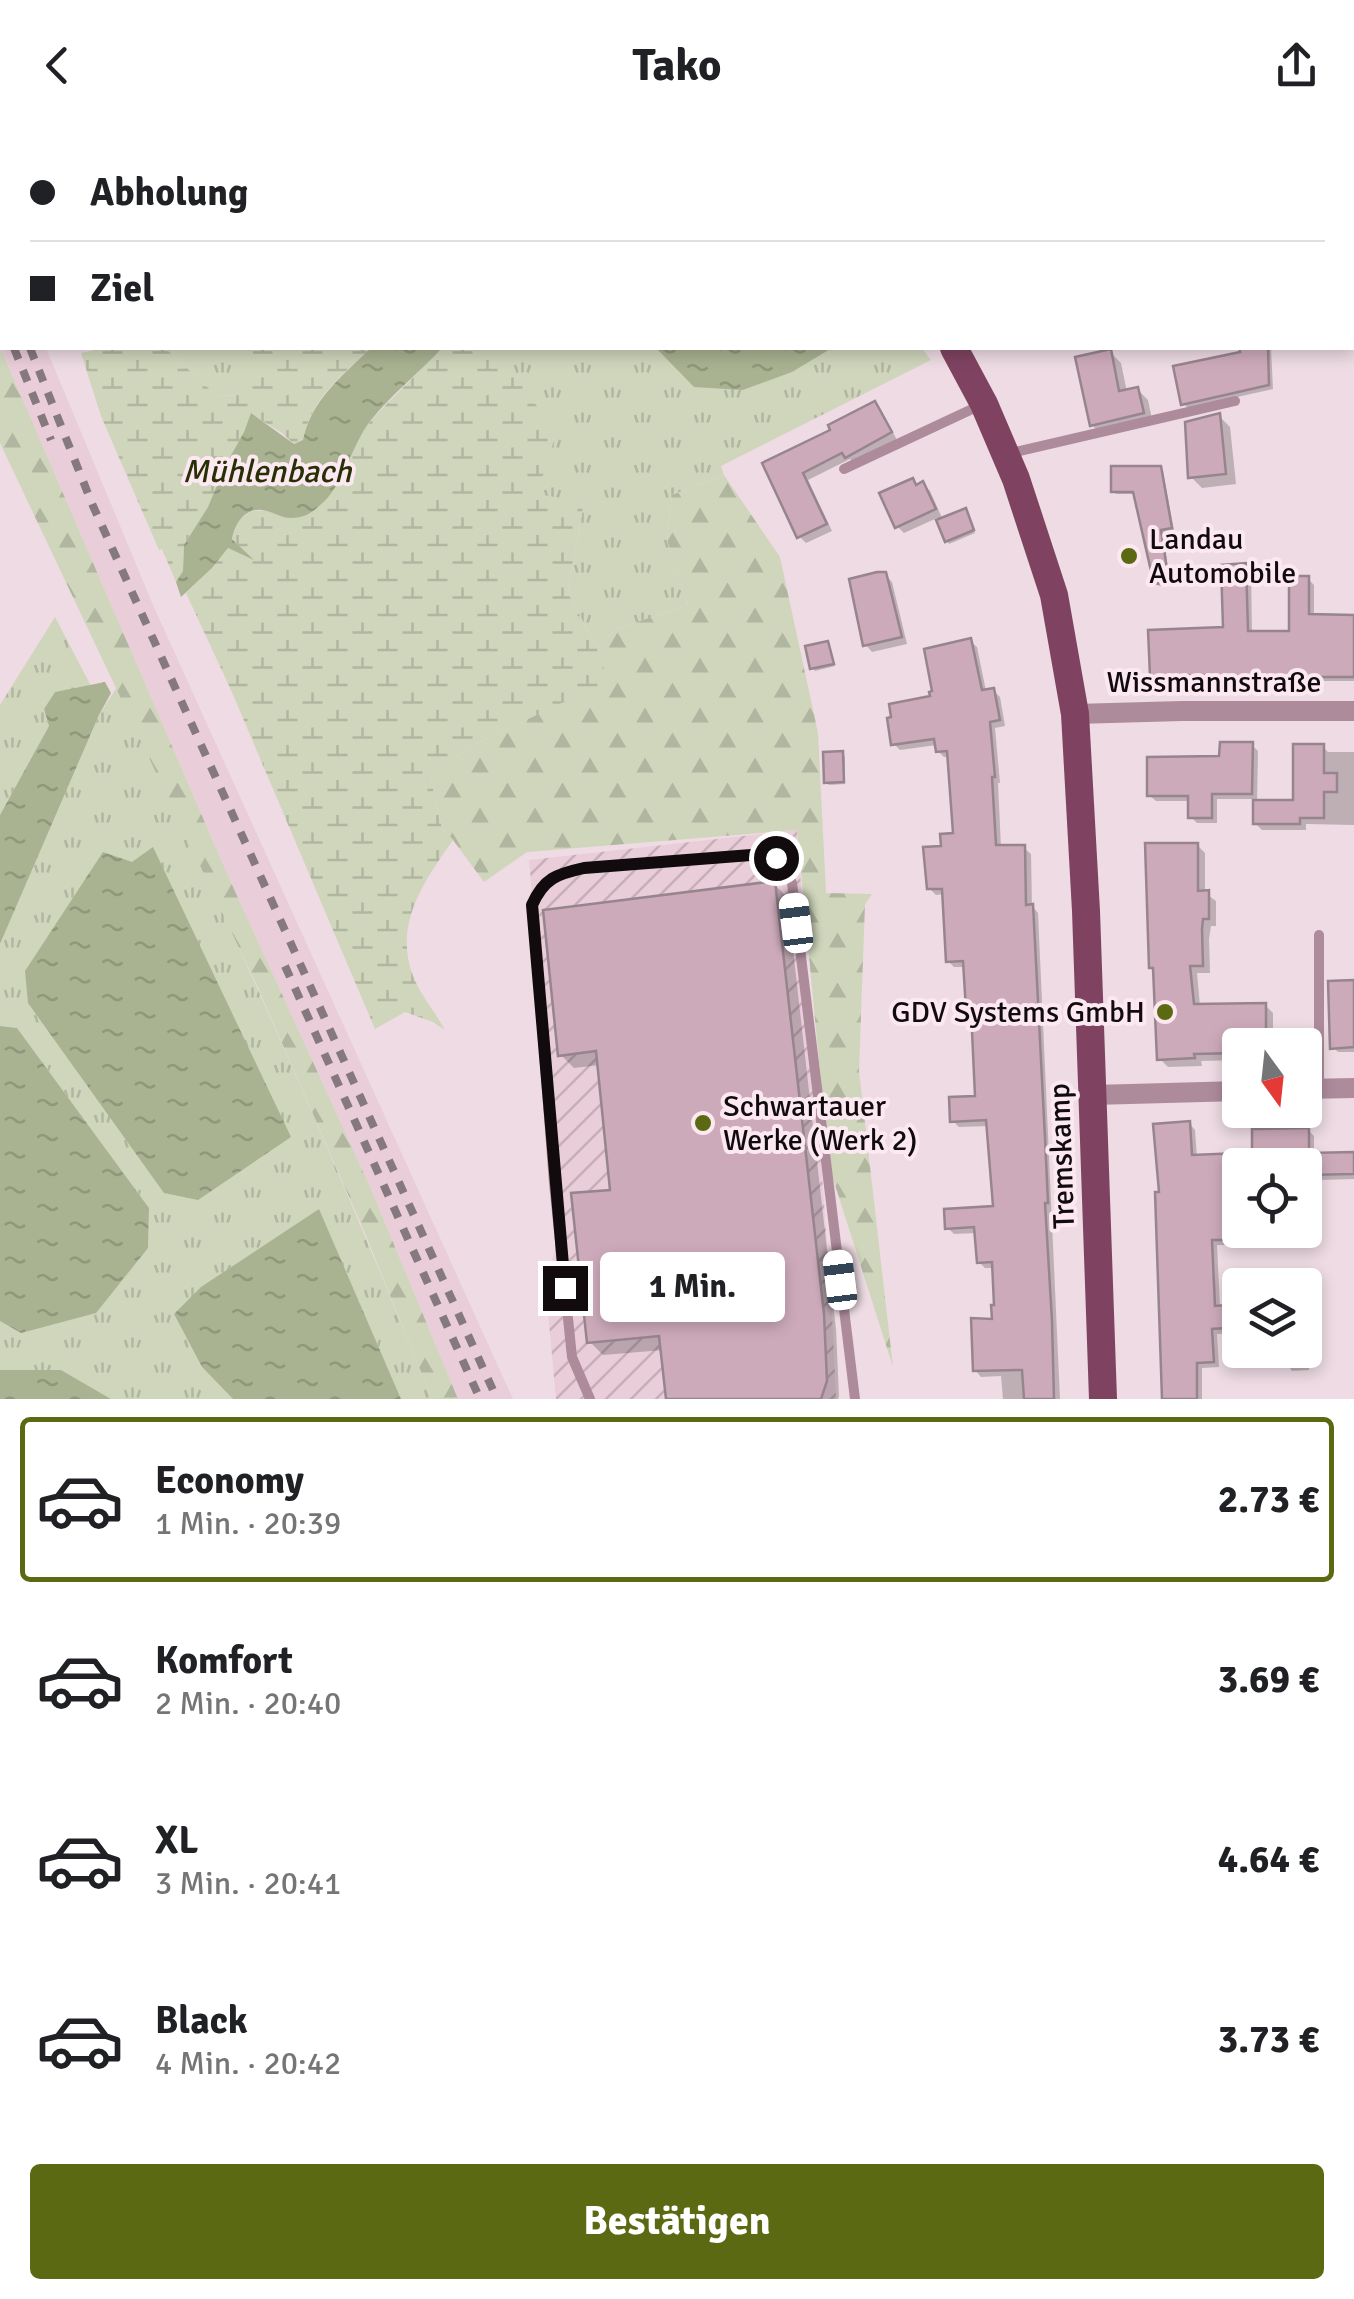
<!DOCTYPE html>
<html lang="de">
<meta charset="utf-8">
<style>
:root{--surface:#fff;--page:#f6f6f6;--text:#202124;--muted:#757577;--line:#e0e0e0;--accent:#5b6913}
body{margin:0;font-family:Signika,sans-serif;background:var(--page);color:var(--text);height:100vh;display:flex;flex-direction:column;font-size:38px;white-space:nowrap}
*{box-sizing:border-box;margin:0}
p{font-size:32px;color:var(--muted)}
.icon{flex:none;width:55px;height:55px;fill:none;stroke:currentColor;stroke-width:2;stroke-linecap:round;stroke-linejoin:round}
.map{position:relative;height:1269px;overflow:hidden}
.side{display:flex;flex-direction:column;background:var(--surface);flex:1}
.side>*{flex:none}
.guide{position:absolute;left:0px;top:0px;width:1355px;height:220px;box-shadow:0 5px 15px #0003;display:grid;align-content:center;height:220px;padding:0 30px;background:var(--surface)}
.needle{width:65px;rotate:165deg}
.controls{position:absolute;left:1222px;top:898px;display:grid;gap:20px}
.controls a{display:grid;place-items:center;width:100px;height:100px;border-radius:10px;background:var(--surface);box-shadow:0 5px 15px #0003;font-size:50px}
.end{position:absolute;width:45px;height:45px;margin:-22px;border:12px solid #110b0d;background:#fff;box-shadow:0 0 0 5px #fff}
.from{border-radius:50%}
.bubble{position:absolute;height:70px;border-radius:10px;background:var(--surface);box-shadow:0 5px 15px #0003;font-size:32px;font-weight:700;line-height:70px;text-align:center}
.car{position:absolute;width:30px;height:60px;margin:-30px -15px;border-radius:12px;box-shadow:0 0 8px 2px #0007;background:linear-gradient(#fff 24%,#345 0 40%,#fff 0 76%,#345 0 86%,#fff 0)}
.guide b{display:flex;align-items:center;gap:35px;height:95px;font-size:38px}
.guide b+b{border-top:2px solid var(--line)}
.guide i{width:25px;height:25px;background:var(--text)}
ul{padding:18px 0 0;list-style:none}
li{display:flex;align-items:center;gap:30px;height:165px;margin:0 20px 15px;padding:0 10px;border:5px solid transparent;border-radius:10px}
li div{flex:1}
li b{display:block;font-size:38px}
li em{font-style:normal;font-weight:700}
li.current{border-color:var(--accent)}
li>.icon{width:90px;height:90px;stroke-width:1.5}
.button{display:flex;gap:20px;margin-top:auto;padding:20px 30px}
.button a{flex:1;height:115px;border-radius:10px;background:var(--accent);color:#fff;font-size:40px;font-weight:700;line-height:115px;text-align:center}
header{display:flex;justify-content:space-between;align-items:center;height:130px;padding:0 30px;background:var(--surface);font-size:45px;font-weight:700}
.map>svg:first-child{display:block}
.built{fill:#e9cdd9}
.industrial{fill:url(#industrial-furrows)}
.grass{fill:url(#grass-tufts)}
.forest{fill:url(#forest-firs)}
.wetland{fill:url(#wetland-marsh)}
.water{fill:url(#water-ripples)}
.shadow{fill:#0003}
.building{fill:#cdaaba;stroke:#97858d;stroke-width:2.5}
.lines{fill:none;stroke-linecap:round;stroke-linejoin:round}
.service{stroke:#ae8b9b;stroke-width:10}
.minor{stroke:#ae8b9b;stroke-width:20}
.primary{stroke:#7f4361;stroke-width:28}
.rail{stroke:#86797e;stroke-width:8;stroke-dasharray:12 12;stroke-linecap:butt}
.route{stroke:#110b0d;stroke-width:12}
.poi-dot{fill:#5b6913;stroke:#fce8f0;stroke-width:4}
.labels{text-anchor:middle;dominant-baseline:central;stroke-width:8;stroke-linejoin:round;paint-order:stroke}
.poi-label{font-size:30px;fill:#110b0d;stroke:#fce8f0;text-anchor:start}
.street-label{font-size:30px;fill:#110b0d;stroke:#fce8f0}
.water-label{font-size:32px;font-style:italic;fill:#272f05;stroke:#fce8f0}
</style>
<header><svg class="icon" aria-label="back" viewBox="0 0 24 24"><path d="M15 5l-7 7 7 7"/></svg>Tako<svg class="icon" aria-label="share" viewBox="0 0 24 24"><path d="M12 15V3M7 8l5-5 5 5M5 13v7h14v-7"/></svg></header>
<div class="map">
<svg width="1354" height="1269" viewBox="0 0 1354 1269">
<defs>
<pattern id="industrial-furrows" width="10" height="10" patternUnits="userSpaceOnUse" patternTransform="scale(2.5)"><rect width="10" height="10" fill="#e9cdd9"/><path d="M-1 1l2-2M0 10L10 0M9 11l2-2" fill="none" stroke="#c7afb9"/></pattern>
<pattern id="grass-tufts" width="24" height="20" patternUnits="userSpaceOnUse" patternTransform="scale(2.5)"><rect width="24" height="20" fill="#cfd6bb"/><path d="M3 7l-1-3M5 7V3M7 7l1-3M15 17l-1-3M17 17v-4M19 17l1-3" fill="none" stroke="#b1b6a0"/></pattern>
<pattern id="forest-firs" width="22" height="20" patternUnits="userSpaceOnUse" patternTransform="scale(2.5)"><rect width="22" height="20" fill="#cfd6bb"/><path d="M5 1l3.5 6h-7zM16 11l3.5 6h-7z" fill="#b1b6a0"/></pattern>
<pattern id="wetland-marsh" width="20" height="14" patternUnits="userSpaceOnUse" patternTransform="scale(2.5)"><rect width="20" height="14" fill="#cfd6bb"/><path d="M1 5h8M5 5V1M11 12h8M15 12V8" fill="none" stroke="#b1b6a0"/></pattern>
<pattern id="water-ripples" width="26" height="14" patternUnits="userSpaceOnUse" patternTransform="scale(2.5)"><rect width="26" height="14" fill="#a9b291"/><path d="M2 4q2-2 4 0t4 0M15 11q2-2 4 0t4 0" fill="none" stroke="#90987c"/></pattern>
</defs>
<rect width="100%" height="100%" fill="#eedbe3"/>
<g class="built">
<polygon points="21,0 463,0 457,2 21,2"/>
<polygon points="0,93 2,100 2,218 46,218 153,475 513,1269 458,1269 371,1059 228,746 0,217"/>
</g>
<polygon class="industrial" points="797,700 832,1183 836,1269 556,1269 545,1149 562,1102 529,730"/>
<g class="grass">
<polygon points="165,218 252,218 256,236 240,265 217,266"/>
<polygon points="497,218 656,218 743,260 792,241 832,218 922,218 931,230 721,336 724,345 672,365 667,410 688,475 616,499 597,518 568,463 584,372 537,365"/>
<polygon points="55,487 91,556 55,562 44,579 49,596 0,685 0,575"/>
<path d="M117,557C230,791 335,1028 432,1269H401L319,1080L202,1157L174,1184L202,1237L233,1269H111L61,1240H0V1191L21,1203L148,1118L149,1078L17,898L0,896V814L99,585Z"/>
</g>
<g class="forest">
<polygon points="0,217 228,746 371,1059 458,1269 432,1269 364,1101 258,858 0,313"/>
<polygon points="724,345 780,427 818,603 826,763 872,764 865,774 859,941 893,1237 829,1036 797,700 527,722 484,752 453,710 442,698 431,650 467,618 607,551 597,518 616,499 688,475 667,410 672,365"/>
</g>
<g class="wetland">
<path d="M104,218H165L217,266L240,265L255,236L252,218H371C343,244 310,270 303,310L294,314L282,303L251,284L244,302L225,336L208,377L184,415L183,441L176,452L162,419L159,420L101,286L81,223Z"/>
<path d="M442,218H497L556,304L537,364L584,372L568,463L597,518L608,551L467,618L431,650L442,698L453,710C425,750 393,794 413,846C420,864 435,882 445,900L433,892L405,882L375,899L231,560L186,463L212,438L228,418L251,428L232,409C237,387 248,376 272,382L340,349L352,319L371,290Z"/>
</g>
<g class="water">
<polygon points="908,0 1354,0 1354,38 1352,2 909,2"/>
<path d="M371,218H442C420,242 392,264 371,290C351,315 343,358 319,376C311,384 303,388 291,388C281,388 272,381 262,380C244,378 235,394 232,409L254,430L228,418L212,438L181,467L176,452L183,441L184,415L208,377L225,336L244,302L251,283L294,314L303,310C311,270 343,245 371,218Z"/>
<polygon points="656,218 832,218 792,242 743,260 694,257"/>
<polygon points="105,552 111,563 99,585 0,814 0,685 49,596 44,579 55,562"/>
<polygon points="153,717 291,1007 198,1070 164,1063 28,873 25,841 103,722 132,732"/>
<polygon points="0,896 17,898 149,1078 148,1118 96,1183 21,1203 0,1191"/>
<polygon points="319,1079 401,1269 233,1269 202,1237 174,1184 201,1157"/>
<polygon points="0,1240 61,1240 111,1269 0,1269"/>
</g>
<g class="shadow">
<polygon points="268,0 315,0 317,2 270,2"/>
<polygon points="417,0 500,0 494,2 411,2"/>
<polygon points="1242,218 1271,218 1273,259 1188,278 1183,273 1242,224"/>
<polygon points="1110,222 1121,233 1127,262 1137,259 1148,270 1153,294 1103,306 1092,295"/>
<polygon points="874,274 881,280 897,310 854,333 850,329 808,350 832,401 806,413 799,406 766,334 833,301"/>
<polygon points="1219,286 1230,297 1236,354 1202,358 1191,347"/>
<polygon points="1160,338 1163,341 1174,400 1163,402 1170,454 1159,456 1156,453 1136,364 1116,364 1114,361"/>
<polygon points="912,351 918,357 923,354 930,361 943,390 968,384 975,403 949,414 937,388 904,403 897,396"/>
<polygon points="1245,436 1251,441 1252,504 1292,504 1308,449 1314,455 1314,487 1354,488 1354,551 1158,551 1153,545 1225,500"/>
<polygon points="885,445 892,452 907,514 872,522 866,515"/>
<polygon points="970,511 977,517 986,561 993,560 1000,567 1005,596 995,598 1000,653 998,653 1001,718 1024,718 1031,724 1032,776 1038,783 1060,1269 1003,1269 1001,1246 981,1247 975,1240 995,1192 997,1177 995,1138 985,1138 979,1132 977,1103 954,1104 948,1098 995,1078 989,996 959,997 953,991 977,968 974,885 968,879 966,837 954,837 948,831 945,764 936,765 929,758 943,718 955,706 949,627 944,627 938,621 937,615 900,620 894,614 933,569"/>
<polygon points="828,514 835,536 815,541 812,538"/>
<polygon points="1252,615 1258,621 1257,672 1295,672 1323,617 1328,622 1354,622 1354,695 1306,694 1306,700 1262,700 1255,693 1255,669 1217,669 1217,693 1197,693 1191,687 1190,671 1156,671 1149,665"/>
<polygon points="842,624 845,627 845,654 829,655 826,652"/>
<polygon points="1197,715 1205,723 1205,763 1216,771 1216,796 1211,796 1209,809 1210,843 1197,843 1200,876 1265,875 1273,883 1273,915 1240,915 1240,930 1201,931 1202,936 1168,937 1160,929 1156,841 1151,837"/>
<polygon points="774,754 787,767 836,1199 839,1266 838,1269 669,1269 663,1220 603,1225 590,1212 613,1063 600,935 574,938 561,925"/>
<polygon points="1354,852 1354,922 1338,922 1333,917"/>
<polygon points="1189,993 1195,1000 1197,1028 1254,1024 1308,1000 1314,1006 1314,1026 1354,1025 1354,1049 1320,1050 1321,1076 1305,1077 1305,1035 1240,1035 1240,1100 1247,1100 1247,1115 1217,1115 1220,1178 1238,1177 1240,1179 1240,1203 1217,1204 1219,1237 1202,1238 1202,1269 1165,1269 1161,1065"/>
<polygon points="1305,1198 1308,1201 1309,1240 1292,1241 1290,1238 1289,1220 1305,1220"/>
</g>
<g class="building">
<polygon points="1239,218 1268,218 1269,255 1181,275 1173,236 1240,222"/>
<polygon points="1111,219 1119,261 1138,257 1144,283 1090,296 1075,227"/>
<polygon points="875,271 892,302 845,328 842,323 803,343 827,394 797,408 762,333 830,300 828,295"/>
<polygon points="1220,283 1226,344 1188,348 1185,292"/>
<polygon points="1111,336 1161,336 1172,398 1161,400 1169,452 1154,454 1133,362 1111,362"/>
<polygon points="913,348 916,355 923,351 936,379 895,398 879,363"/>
<polygon points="966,378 974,400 945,412 936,390"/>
<polygon points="1246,433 1248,501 1289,501 1289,446 1309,446 1309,484 1354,485 1354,547 1204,547 1204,545 1150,546 1148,500 1223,497 1221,435"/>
<polygon points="877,442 886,442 902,507 863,516 849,449"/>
<polygon points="971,508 982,560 994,558 1000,590 990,592 995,647 992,647 996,715 1025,715 1026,775 1033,774 1045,1008 1048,1073 1045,1073 1052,1191 1054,1269 1024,1269 1022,1240 973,1241 971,1188 992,1189 991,1175 994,1175 992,1132 977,1133 974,1097 945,1099 944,1079 993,1076 986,990 950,992 949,967 975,966 971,880 966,880 963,831 946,832 942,759 927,759 923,717 941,716 940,704 953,703 947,621 936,622 934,609 891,615 887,588 891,587 889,574 930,566 929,562 932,561 924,519"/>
<polygon points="828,511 834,534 810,539 805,516"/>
<polygon points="1220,612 1253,612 1252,664 1212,664 1212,688 1188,688 1188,666 1147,666 1147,627 1219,626"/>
<polygon points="1293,614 1324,614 1324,643 1337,643 1337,662 1324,662 1324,688 1300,688 1300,694 1253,694 1253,670 1293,670"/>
<polygon points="843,621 844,652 824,653 823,622"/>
<polygon points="1145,713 1198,713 1198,761 1209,760 1209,789 1203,789 1202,799 1203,836 1190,836 1194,874 1266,873 1266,915 1240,915 1240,923 1194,924 1195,928 1157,930 1153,838 1149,838"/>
<polygon points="775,751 824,1184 827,1251 821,1269 666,1269 659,1206 587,1213 571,1063 610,1060 596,921 558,926 543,780"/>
<polygon points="1354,850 1354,917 1330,919 1328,851"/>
<polygon points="1190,991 1192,1025 1240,1023 1240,1110 1212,1110 1215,1176 1239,1174 1240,1197 1212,1199 1214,1232 1197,1233 1197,1269 1162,1269 1155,1062 1159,1062 1153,994"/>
<polygon points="1309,998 1309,1023 1354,1022 1354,1044 1305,1045 1305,1034 1252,1035 1252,999"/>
</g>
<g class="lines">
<g class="service">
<polyline points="88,0 90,2"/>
<polyline points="103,2 106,0"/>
<polyline points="363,2 364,0"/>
<polyline points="1007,324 1235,271"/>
<polyline points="844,339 983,274"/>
<polyline points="1319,805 1319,959"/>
<path d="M590,1269L572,1227L554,1053L533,775C544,748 557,744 585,738L764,724C780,729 786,738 792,753L855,1269"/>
</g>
<g class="minor">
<polyline points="1075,584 1182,581 1354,581"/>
<polyline points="1305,959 1354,958"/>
<polyline points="1093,965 1240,961"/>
</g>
<g class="primary">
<polyline points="803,0 805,2"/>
<polyline points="954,218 984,274 1016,349 1054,465 1075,584 1086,781 1103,1269"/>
</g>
<g class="rail">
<polyline points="0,141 2,147"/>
<polyline points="0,183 2,189"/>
<polyline points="14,218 51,310"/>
<polyline points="30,218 93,376 497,1269"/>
<polyline points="285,836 480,1269"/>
</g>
</g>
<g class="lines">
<path class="route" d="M565,1158L532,775C544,748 557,744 584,738L764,724L776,728"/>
</g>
<g class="poi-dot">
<circle cx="1129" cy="426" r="10"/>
<circle cx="1165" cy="882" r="10"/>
<circle cx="703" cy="993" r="10"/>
</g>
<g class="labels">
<g class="poi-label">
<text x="1149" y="409">Landau<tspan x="1149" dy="34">Automobile</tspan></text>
<text x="1145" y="882" text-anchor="end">GDV Systems GmbH</text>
<text x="723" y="976">Schwartauer<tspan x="723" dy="34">Werke (Werk 2)</tspan></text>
</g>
<g class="street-label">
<text x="1214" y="552">Wissmannstraße</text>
<text transform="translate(1062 1026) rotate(-92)">Tremskamp</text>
</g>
<g class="water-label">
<text x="267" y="341">Mühlenbach</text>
</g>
</g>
</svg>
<div class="controls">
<a><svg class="needle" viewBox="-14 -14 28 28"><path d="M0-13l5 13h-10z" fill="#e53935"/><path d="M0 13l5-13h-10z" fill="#757577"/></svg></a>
<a><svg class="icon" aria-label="locate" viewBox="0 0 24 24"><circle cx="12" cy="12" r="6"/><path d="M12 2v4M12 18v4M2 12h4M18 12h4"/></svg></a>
<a><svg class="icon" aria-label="layers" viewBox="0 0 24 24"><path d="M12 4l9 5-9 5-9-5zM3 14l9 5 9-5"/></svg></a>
</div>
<i class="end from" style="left:776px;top:728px"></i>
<i class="end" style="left:565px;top:1158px"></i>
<div class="bubble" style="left:600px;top:1122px;width:185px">1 Min.</div>
<i class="car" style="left:796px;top:793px;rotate:353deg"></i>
<i class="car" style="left:840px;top:1150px;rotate:353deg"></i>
<div class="guide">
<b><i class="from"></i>Abholung</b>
<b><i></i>Ziel</b>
</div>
</div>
<section class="side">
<ul>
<li class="current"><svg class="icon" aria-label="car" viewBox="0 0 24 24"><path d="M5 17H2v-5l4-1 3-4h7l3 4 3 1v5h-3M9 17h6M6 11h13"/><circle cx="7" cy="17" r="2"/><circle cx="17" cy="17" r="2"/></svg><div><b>Economy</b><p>1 Min. · 20:39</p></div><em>2.73 €</em></li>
<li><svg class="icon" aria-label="car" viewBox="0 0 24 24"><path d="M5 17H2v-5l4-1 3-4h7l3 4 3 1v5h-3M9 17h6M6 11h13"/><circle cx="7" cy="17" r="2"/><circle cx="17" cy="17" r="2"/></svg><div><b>Komfort</b><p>2 Min. · 20:40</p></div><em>3.69 €</em></li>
<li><svg class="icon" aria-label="car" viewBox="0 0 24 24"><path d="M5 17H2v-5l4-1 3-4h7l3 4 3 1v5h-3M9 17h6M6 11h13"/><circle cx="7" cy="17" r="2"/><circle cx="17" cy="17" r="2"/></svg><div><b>XL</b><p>3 Min. · 20:41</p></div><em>4.64 €</em></li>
<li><svg class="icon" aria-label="car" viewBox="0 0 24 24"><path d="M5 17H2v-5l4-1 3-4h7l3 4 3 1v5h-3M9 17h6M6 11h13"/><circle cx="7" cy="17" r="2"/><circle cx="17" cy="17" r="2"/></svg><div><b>Black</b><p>4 Min. · 20:42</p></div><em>3.73 €</em></li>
</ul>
<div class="button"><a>Bestätigen</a></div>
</section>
